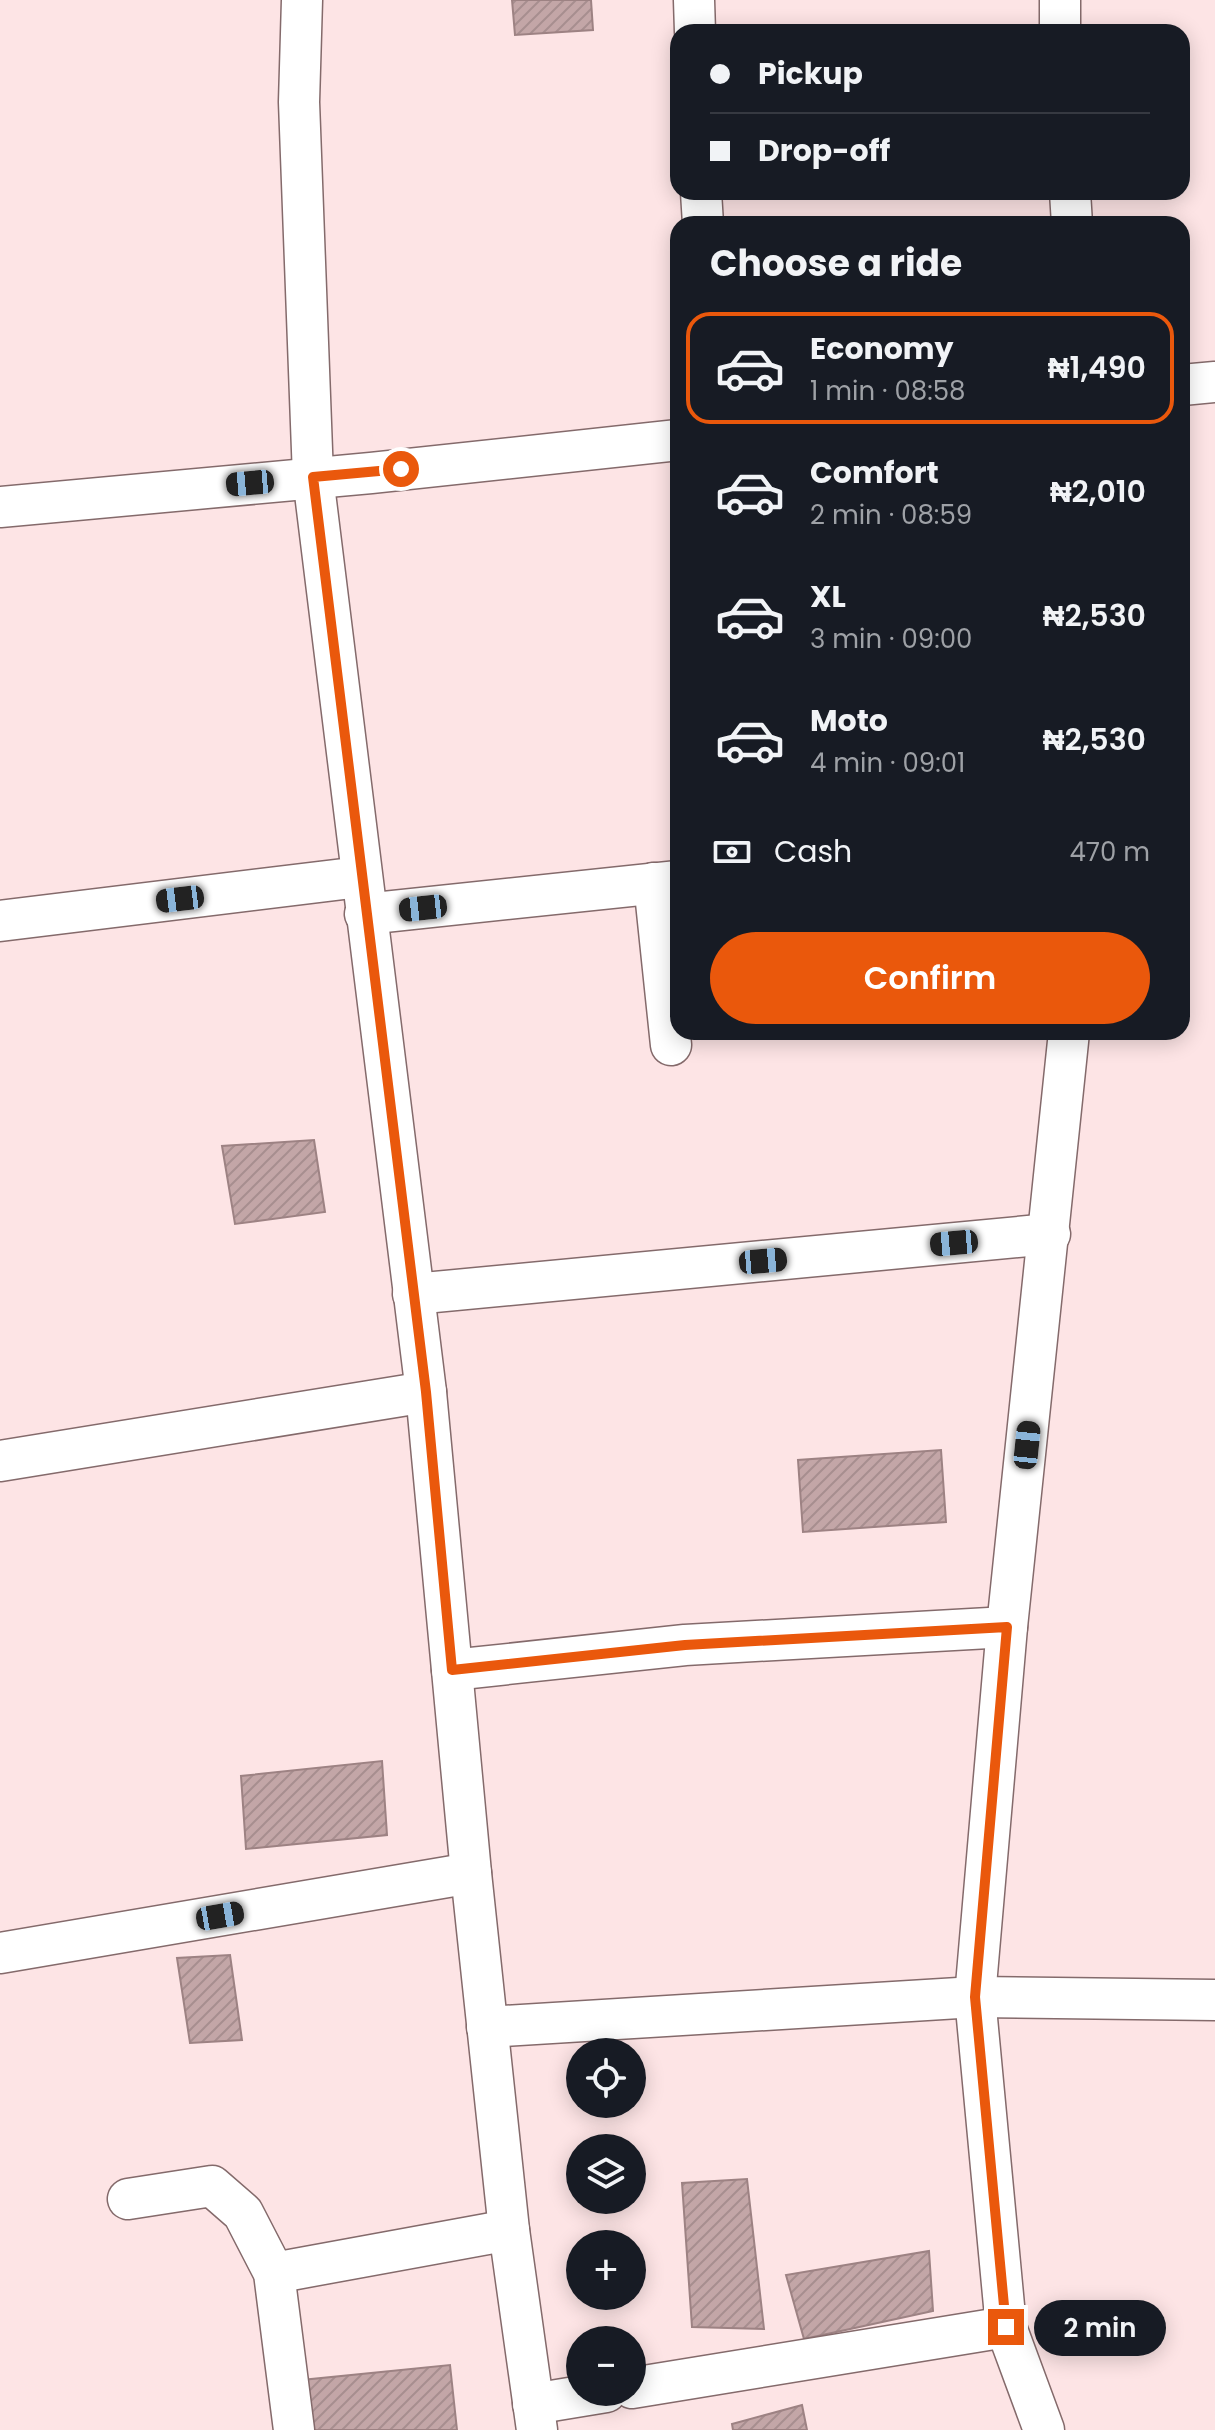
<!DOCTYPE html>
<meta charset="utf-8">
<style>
:root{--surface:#171b24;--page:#242831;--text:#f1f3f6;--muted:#9ea1a6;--line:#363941;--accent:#ea580c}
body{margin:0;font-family:Poppins,sans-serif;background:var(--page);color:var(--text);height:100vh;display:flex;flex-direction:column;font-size:30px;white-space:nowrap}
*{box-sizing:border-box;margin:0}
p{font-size:26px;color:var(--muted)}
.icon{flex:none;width:44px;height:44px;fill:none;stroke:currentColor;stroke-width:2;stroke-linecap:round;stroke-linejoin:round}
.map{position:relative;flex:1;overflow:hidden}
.details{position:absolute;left:670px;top:216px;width:520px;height:824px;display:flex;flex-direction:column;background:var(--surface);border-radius:24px;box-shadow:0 4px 20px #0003}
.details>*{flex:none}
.hud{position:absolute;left:670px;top:24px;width:520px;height:176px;border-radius:24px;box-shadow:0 4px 20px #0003;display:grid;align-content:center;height:176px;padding:0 40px;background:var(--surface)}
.fabs{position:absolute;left:566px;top:2038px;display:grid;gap:16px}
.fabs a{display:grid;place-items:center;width:80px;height:80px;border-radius:50%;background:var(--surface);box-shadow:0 4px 20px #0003;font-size:40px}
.end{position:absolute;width:36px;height:36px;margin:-18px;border:10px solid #ea580c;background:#fff;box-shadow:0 0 0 4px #fff}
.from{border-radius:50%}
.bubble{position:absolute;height:56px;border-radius:28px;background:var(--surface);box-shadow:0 4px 20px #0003;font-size:26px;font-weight:600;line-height:56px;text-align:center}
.car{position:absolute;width:24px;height:48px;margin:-24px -12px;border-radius:10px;box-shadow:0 0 6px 2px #0007;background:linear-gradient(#222 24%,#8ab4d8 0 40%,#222 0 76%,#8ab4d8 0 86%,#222 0)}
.hud b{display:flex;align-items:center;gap:28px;height:76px;font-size:30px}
.hud b+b{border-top:2px solid var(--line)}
.hud i{width:20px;height:20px;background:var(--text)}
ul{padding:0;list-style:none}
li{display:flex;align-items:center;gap:24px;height:112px;margin:0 16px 12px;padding:0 24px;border:4px solid transparent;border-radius:24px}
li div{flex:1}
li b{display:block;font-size:30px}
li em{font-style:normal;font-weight:600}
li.active{border-color:var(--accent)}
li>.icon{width:72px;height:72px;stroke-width:1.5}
h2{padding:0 40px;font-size:36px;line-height:96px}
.pay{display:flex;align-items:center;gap:20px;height:88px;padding:0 40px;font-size:30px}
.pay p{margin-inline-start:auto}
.primary-button{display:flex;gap:16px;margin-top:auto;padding:16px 40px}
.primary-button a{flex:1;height:92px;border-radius:48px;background:var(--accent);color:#fff;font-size:32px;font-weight:600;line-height:92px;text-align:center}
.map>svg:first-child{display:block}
.building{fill:url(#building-hatch);stroke:#9d8283;stroke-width:2}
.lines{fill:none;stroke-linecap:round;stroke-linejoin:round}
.minor-casing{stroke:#846a6b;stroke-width:43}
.minor{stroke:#fff;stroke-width:40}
.route{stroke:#ea580c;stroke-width:10}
</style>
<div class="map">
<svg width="1215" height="2430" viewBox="0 0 1215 2430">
<defs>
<pattern id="building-hatch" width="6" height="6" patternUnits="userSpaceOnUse" patternTransform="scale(2)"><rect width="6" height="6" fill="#c3a6a7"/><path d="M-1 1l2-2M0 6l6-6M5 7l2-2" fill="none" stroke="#a78e8f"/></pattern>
</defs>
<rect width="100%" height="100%" fill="#fde4e5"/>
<g class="building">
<polygon points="512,0 591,0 593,30 515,35"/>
<polygon points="314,1140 325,1212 235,1224 222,1146"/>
<polygon points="941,1450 946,1522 803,1532 798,1460"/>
<polygon points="382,1761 387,1835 246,1849 241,1776"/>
<polygon points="230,1955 242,2040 190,2043 177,1958"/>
<polygon points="747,2179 764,2329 692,2327 682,2183"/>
<polygon points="929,2251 933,2311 804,2339 786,2275"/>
<polygon points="450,2365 457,2430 307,2430 302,2380"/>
<polygon points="802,2405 807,2430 733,2430 732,2424"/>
</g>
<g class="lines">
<g class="minor-casing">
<g id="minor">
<polyline points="302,0 299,102 313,477 426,1392 471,1873 509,2230 537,2430"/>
<polyline points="694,0 695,32"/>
<polyline points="1060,0 1060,32"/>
<polyline points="701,192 703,224"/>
<polyline points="1070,192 1072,224"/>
<polyline points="1182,385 1215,382"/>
<polyline points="0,507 371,473 678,440"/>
<polyline points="654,883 671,1045"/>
<polyline points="365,914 678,881"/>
<polyline points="0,921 360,877"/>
<polyline points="413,1294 1050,1234"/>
<polyline points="0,1461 426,1392"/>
<polyline points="452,1670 685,1645 1007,1627"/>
<polyline points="0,1953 471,1873"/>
<polyline points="487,2027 975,1997 1215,2000"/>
<polyline points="128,2199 212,2186 243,2213 274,2273 294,2430"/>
<polyline points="274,2273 509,2230"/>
<polyline points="632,2388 1006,2327"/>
<polyline points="533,2404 606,2392"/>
<polyline points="1044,2430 1006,2327 975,1997 1007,1627 1069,1032"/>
</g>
</g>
<use href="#minor" class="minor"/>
</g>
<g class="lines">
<polyline class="route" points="401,469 313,477 426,1392 452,1670 685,1645 1007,1627 975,1997 1006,2327"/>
</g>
</svg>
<div class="fabs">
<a><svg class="icon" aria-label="locate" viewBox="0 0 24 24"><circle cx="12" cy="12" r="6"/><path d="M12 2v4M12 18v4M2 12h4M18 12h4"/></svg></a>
<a><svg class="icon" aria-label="layers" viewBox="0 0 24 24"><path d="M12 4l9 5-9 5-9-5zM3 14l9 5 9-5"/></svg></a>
<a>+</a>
<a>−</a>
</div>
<i class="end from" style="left:401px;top:469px"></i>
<i class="end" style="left:1006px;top:2327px"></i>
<div class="bubble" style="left:1034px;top:2300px;width:132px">2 min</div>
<i class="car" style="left:250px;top:483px;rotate:265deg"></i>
<i class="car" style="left:180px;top:899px;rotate:263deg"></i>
<i class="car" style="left:423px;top:908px;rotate:264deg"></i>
<i class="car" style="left:954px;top:1243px;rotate:265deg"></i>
<i class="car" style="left:763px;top:1261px;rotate:85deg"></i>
<i class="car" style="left:1027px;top:1445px;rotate:6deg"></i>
<i class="car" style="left:220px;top:1916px;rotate:80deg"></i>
<div class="hud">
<b><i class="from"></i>Pickup</b>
<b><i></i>Drop-off</b>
</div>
<section class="details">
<h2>Choose a ride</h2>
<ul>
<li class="active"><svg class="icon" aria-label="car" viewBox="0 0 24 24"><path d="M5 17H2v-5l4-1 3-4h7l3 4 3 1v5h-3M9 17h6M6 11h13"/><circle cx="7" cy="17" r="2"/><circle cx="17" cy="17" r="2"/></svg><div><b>Economy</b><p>1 min · 08:58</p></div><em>₦1,490</em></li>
<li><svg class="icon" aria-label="car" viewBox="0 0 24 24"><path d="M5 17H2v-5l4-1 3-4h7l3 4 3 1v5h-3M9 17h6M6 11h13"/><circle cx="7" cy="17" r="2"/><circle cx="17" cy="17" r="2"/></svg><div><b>Comfort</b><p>2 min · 08:59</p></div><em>₦2,010</em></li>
<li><svg class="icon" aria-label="car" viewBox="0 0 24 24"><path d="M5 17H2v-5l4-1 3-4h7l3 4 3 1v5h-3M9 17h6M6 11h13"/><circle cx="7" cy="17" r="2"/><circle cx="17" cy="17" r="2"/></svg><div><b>XL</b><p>3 min · 09:00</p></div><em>₦2,530</em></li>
<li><svg class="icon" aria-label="car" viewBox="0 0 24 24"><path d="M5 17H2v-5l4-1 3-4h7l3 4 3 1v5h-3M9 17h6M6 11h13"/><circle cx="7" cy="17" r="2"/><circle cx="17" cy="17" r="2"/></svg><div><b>Moto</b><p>4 min · 09:01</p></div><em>₦2,530</em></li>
</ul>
<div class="pay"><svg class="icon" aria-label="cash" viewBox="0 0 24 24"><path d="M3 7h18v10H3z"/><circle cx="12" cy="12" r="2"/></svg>Cash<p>470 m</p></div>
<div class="primary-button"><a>Confirm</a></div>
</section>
</div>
